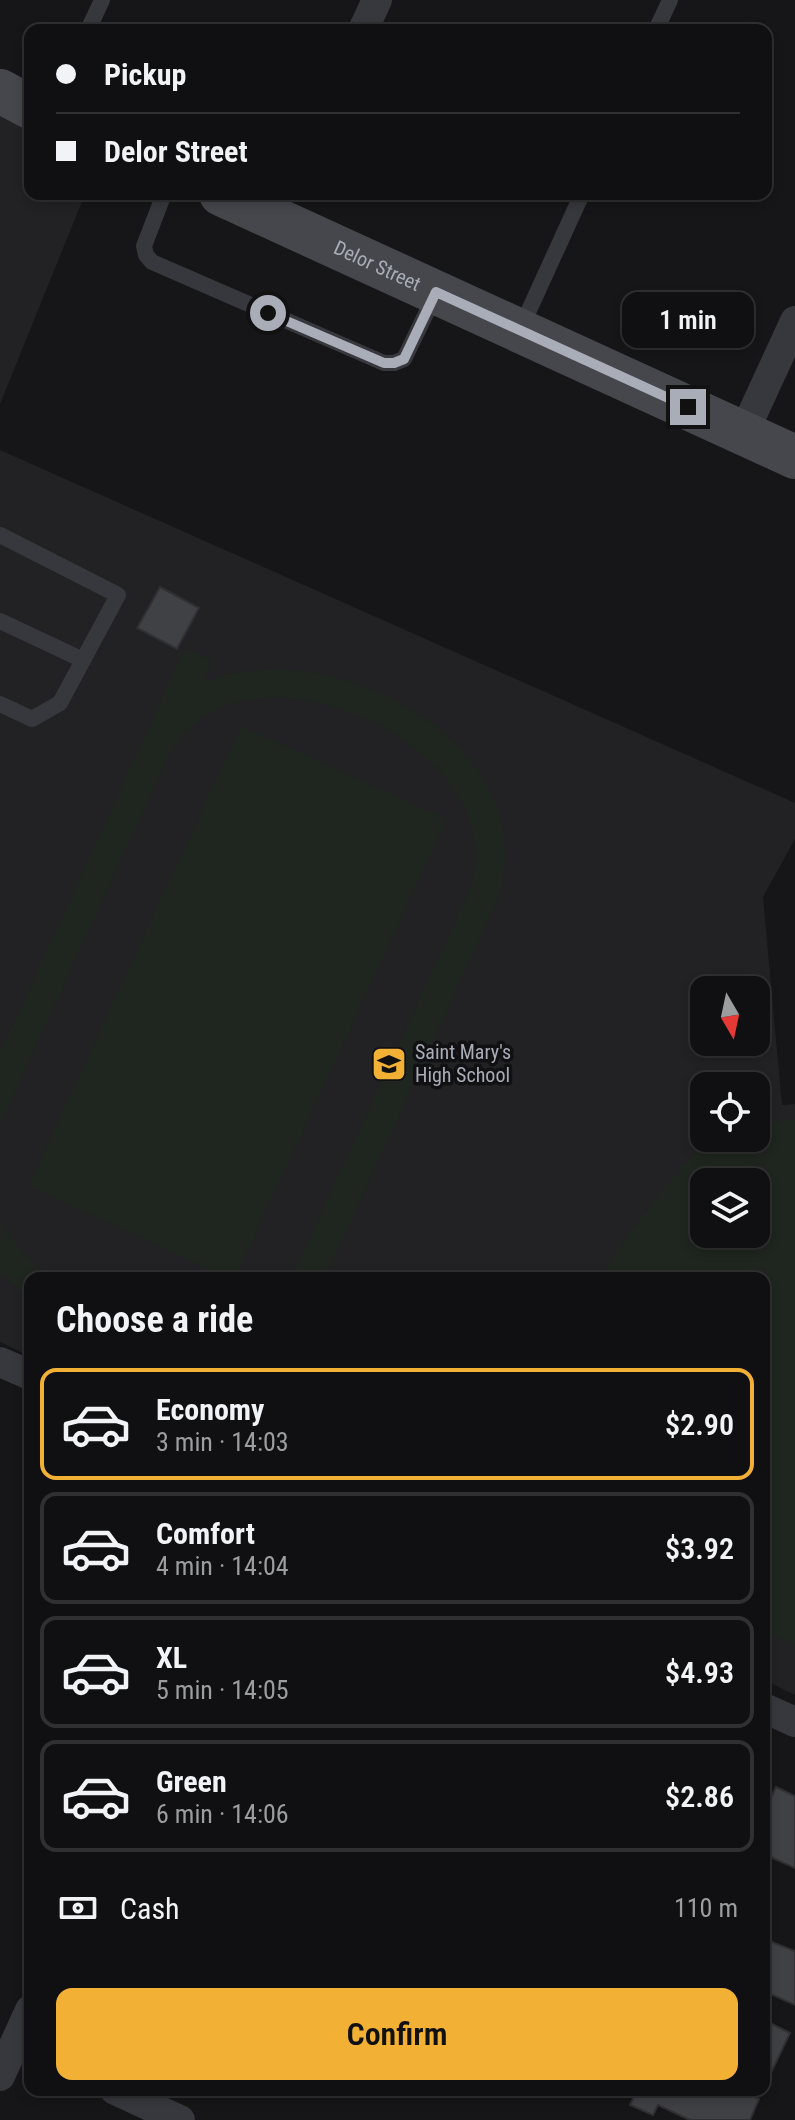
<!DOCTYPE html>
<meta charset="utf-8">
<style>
:root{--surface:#101012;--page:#1e1e20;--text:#f1f3f6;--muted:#9c9d9f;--line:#303032;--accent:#f2b134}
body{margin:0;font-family:"Roboto Condensed",sans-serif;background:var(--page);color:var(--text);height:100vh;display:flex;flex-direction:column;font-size:30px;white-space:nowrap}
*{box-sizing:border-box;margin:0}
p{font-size:26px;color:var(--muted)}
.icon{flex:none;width:44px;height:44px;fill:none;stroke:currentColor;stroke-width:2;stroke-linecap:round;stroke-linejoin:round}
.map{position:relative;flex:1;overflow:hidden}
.drawer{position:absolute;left:24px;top:1272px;width:746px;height:824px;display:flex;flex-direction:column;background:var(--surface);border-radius:16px;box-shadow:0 4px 12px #0003,0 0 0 2px var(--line)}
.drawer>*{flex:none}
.guide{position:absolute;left:24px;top:24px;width:748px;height:176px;border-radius:16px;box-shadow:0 4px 12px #0003,0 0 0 2px var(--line);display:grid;align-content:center;height:176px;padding:0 32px;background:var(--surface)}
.needle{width:52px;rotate:171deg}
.controls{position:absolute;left:690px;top:976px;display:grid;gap:16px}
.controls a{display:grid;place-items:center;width:80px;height:80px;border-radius:16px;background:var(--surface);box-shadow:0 4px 12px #0003,0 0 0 2px var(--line);font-size:40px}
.end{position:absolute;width:36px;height:36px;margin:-18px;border:10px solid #a8adb8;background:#111;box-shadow:0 0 0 4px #111}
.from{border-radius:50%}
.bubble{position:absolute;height:56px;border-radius:16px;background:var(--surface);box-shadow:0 4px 12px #0003,0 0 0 2px var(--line);font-size:26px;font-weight:600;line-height:56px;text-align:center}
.guide b{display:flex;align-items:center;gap:28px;height:76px;font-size:30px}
.guide b+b{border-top:2px solid var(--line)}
.guide i{width:20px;height:20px;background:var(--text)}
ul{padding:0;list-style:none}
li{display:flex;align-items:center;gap:24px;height:112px;margin:0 16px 12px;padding:0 16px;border:4px solid var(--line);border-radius:16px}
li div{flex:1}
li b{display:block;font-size:30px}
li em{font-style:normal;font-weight:600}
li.current{border-color:var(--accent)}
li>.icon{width:72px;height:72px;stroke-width:1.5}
h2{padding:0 32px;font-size:36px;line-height:96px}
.pay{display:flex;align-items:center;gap:20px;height:88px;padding:0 32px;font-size:30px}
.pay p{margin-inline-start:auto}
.action{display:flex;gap:16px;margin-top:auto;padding:16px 32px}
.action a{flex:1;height:92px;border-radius:16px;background:var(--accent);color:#111;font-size:32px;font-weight:600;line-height:92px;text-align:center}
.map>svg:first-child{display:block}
.built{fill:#222225;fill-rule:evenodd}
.green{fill:#1e261f;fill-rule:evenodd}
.building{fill:#404145;stroke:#303034;stroke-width:2}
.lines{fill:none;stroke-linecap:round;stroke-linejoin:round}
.lane{stroke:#37383d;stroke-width:16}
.street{stroke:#37383d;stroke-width:30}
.secondary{stroke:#45474d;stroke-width:44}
.route{stroke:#a8adb8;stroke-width:10}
.labels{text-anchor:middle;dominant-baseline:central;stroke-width:7;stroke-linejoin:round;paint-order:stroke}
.street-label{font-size:20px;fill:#a8adb8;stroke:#111113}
.poi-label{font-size:20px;fill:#a8adb8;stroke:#111113;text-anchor:start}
</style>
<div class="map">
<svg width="795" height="2120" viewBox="0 0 795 2120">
<rect width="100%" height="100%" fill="#161618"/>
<g class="built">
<polygon points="0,116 30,130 30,194 85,194 0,404"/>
<path d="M0,450L795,803V839L763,897L782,1105L795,1104V1695L764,1680V1278H30V1356L0,1342ZM704,990H756V1042H704ZM704,1086H756V1138H704ZM704,1182H756V1234H704Z"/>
</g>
<g class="green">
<path d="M185,648L212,661L203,683C331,629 548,745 498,899L325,1278H291L470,889C509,768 325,666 223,707C200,716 182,734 169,755L0,1125V1053Z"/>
<polygon points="241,726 447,819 235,1278 229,1278 28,1186"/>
<path d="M795,1120V1644L764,1633V1278H599C614,1253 690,1148 713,1139C723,1134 744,1138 756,1138V1123ZM704,1182H756V1234H704Z"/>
<polygon points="0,1222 23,1253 50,1278 30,1278 30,1301 0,1272"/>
</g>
<g class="building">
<polygon points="160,587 199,608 177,649 137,628"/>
<polygon points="776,1787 795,1796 795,1868 764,1854 764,1812"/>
<polygon points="764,1939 795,1951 795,2005 764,1991"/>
<polygon points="764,2020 790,2033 770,2075 764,2072"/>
<polygon points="637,2090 739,2090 759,2099 750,2120 690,2120 658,2105 653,2115 630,2105"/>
</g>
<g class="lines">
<g class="lane">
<polyline points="88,30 102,0"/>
<polyline points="656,30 670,0"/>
<polyline points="164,194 144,246 146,255 152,262 384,363 394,363 404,359 436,293"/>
<polyline points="520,330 582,194"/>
<polyline points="0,535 118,595 60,703 32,719 0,704"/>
<polyline points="0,621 83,660"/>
</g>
<g class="street">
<polyline points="363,30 377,0"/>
<polyline points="744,432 795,321"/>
<polyline points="0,1362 30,1375"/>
<polyline points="764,1708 795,1722"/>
<polyline points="0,2076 30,2010"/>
<polyline points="115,2090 180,2120"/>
</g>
<g class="secondary">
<polyline points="0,91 30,107"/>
<path id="s1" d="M221,194L795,457"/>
</g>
</g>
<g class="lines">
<polyline class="route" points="268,313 384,363 394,363 404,359 436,292 688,407"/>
</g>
<defs>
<g id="school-square" transform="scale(1.8)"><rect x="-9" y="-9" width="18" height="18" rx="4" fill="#f2b134" stroke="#111113"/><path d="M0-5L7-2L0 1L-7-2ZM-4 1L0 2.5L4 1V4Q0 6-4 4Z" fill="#111"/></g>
</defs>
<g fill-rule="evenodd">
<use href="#school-square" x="389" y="1064"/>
</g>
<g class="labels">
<g class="street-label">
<text stroke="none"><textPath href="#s1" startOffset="172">Delor Street</textPath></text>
</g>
<g class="poi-label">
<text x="415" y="1052">Saint Mary's<tspan x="415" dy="23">High School</tspan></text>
</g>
</g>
</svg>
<div class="controls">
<a><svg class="needle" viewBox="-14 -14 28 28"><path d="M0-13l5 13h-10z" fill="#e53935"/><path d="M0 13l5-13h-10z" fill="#9c9d9f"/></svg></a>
<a><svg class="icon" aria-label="locate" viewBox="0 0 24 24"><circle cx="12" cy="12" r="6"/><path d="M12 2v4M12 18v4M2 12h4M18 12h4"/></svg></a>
<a><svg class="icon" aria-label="layers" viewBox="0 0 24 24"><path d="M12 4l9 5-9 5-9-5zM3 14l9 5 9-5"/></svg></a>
</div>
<i class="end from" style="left:268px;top:313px"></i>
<i class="end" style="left:688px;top:407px"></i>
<div class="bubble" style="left:622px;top:292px;width:132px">1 min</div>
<div class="guide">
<b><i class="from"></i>Pickup</b>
<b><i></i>Delor Street</b>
</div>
<section class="drawer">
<h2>Choose a ride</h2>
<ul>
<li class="current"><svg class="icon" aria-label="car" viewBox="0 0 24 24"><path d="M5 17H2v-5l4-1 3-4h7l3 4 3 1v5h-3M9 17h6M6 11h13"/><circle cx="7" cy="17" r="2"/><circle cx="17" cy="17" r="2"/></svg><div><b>Economy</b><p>3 min · 14:03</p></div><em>$2.90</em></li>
<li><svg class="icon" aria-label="car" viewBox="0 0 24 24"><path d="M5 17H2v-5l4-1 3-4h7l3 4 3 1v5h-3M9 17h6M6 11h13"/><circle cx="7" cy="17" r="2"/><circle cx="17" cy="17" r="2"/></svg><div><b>Comfort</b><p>4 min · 14:04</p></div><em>$3.92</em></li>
<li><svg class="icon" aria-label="car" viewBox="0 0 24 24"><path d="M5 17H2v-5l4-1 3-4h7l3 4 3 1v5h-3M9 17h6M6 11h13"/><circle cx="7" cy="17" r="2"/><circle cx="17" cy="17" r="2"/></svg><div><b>XL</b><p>5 min · 14:05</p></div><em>$4.93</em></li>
<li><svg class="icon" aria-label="car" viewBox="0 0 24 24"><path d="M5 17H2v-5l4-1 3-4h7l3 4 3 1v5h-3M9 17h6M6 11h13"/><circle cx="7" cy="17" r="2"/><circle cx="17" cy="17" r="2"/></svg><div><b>Green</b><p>6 min · 14:06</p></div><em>$2.86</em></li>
</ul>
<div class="pay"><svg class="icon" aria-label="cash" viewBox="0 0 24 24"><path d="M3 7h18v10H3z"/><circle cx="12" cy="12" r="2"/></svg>Cash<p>110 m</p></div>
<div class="action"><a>Confirm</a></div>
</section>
</div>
